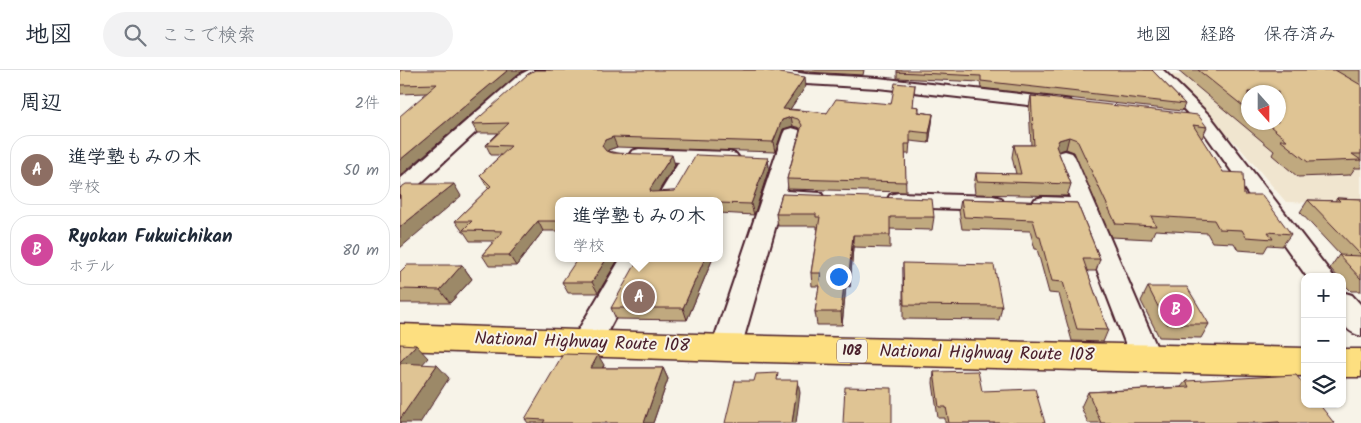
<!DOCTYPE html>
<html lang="ja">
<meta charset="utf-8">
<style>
body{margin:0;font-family:Kalam,"Klee One",sans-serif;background:#f2f2f3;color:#1f2937}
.controls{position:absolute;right:15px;bottom:15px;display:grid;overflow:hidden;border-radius:10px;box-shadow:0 1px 4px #0004}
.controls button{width:45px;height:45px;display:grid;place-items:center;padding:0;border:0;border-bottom:1px solid #e0e1e3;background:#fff;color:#1f2937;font:25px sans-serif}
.compass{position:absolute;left:841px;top:15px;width:45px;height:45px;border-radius:50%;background:#fff;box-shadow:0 1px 4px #0004;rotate:159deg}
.you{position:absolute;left:438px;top:206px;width:18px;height:18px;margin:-12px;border:4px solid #fff;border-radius:50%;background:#1a73e8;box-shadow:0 0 0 8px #1a73e833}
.badge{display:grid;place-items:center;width:32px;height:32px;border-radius:50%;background:#d1495b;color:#fff;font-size:16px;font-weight:700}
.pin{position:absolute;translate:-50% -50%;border:2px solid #fff;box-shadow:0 1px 5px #0006}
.popup{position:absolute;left:155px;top:127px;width:168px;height:65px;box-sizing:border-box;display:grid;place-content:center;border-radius:10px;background:#fff;filter:drop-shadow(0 1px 4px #0005);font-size:16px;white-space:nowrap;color:#747a83}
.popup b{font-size:19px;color:#1f2937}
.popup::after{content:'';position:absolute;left:50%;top:100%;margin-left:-10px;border:10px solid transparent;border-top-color:#fff}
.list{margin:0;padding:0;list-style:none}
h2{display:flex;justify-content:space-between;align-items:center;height:65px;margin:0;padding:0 20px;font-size:21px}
h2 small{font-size:16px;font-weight:400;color:#747a83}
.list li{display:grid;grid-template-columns:32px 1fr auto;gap:15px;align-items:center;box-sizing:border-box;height:70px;margin:0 10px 10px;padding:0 10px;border:1px solid #e0e1e3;border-radius:20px}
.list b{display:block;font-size:19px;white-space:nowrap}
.list p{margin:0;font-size:16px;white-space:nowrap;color:#747a83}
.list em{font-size:16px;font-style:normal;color:#747a83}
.icon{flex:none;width:28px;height:28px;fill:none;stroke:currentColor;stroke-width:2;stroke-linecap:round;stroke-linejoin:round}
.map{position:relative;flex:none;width:961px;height:353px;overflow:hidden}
header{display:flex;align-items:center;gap:30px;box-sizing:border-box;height:70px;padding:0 25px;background:#fff;border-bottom:1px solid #e0e1e3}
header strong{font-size:24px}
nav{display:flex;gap:28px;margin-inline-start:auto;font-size:18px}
.search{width:350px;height:45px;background:#f2f2f3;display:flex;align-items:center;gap:12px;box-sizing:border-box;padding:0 18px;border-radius:28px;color:#747a83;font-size:19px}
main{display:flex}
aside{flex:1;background:#fff}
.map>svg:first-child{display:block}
.built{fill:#f0e5cf;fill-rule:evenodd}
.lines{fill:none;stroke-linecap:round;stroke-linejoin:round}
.minor-casing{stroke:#4a1f2b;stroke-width:4}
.highway-casing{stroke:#4a1f2b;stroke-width:3}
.minor{fill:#f7f3e8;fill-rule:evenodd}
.highway{fill:#fddf80;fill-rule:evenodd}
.wall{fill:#c0a97f;stroke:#4a1f2b;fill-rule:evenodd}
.shaded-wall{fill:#9c8968;stroke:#4a1f2b}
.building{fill:#dfc494;stroke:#4a1f2b}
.labels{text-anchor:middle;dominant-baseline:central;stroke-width:4;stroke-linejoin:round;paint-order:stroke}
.shield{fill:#f7f3e8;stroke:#7e5f64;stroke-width:1}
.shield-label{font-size:14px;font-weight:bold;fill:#4a1f2b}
.near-street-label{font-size:18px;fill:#4a1f2b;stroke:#f7f3e8}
</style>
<header>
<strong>地図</strong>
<div class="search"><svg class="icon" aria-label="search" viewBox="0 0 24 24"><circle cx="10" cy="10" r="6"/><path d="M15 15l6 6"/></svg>ここで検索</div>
<nav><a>地図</a><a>経路</a><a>保存済み</a></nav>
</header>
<main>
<aside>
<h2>周辺<small>2件</small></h2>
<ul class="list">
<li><span class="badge" style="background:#8d6e63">A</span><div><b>進学塾もみの木</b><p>学校</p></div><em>50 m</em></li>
<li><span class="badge" style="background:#d1479c">B</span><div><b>Ryokan Fukuichikan</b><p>ホテル</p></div><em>80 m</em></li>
</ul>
</aside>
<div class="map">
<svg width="961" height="353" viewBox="0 0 961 353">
<rect width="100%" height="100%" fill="#f7f3e8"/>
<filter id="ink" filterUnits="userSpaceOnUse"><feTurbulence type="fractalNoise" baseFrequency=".02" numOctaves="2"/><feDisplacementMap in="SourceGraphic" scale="10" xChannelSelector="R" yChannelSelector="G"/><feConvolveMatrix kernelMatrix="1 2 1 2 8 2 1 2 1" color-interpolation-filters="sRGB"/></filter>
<g filter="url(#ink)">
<path class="built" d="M961 0V134L886 132 840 78 768 5H935ZM848 22H878V52H848Z"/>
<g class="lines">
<g class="minor-casing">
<g id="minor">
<path d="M129 0H149L146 3 131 11 8 125 0 127V109L119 5Z"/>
<path d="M345 0H381L406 4 478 8 664 29 670 30 673 34 670 38 664 39 478 18 406 14 353 5 348 3Z"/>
<path d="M746 0H763L810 46 934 207H907L798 54Z"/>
<path d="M392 58 399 60 401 64 386 121 421 123 424 128 421 133 413 135 382 134 341 278 337 287 326 290 315 287 311 278 383 64 385 60Z"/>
<path d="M239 79 329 82 336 84 339 88 336 92 329 94 299 93 277 131H255L279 92 232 89 229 85 232 81Z"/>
<path d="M665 81 672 83 675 87 761 287 756 296 745 300 734 296 675 142 635 139 632 134 635 129 643 127 670 128 655 87 658 83Z"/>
<path d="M498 123 593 126 601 128 604 133 601 138 593 140 498 137 490 135 487 130 490 125Z"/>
<path d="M221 188H247L196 283 185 286 174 283 170 274Z"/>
<path d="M942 222 952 225 961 235V266C937 259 942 243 942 222Z"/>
</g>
</g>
<g class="highway-casing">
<g id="highway">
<path d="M0 254 326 265 905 278V306L326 291 0 280Z"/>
<rect x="942" y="279" width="19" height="28"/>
</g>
</g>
<use href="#minor" class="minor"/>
<use href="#highway" class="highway"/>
</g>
<g class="wall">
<path d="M0 0 118 4 26 23 0 24Z"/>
<path d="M393 0H464L463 5 406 2Z"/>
<path d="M752 0 785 34 782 41 581 18 580 12 497 8V2Z"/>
<path d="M777 0H961V98H955L950 105 898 107 872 85 874 81ZM848 22 878 52H848Z"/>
<path d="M515 15 513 37H519V42L533 44 532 53 529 73 510 71 509 84H505L506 122 388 119 387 109 400 60V58L393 56 383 59 375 82 217 77 208 80V81L275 95 258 122 275 121 368 88 369 98 354 145 319 143V131H159V161H143L116 196H89L82 185 94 171H70L64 162H63L55 151 89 118 86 115 80 105 101 85H91L86 75 98 63H77L72 54 406 16 390 39 427 43 491 34Z"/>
<path d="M631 26 807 57 802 68H801L823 102 844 125 891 164 882 176 868 175 864 182 838 180 834 173 812 172 807 163 755 160 751 169 711 167 674 82 666 79 658 81 671 114 667 126 575 124 574 115 576 103 616 104 612 87 614 75H631L629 37Z"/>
<path d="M382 124 534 147 532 160 490 159V178L453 177 450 217 446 216 442 255H417L415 242 419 216H412L411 203 418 159H417V156H378L376 144Z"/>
<path d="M937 128 961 129V221H951L942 212V207H938L930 198 939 185H940L900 142 908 130 935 131Z"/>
<path d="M561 129 677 133 700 189 696 201H687L708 260 703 272 672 271 659 224 649 223 637 179H635L630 161 562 159 559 141Z"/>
<path d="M219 188 198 223H168L162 212Z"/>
<path d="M313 188 287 250 216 249 211 238Z"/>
<path d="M503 193 602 236 599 250 503 249Z"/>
<path d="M62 195 72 209 50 233H0V202Z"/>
<path d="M748 217 809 254 801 268 759 267 741 231Z"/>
<path d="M204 295 203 298H263L268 309 253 353H128L125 349Z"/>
<path d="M534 302 582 321 645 353H545V348H538L533 313Z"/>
<path d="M786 311 934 353H688L681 337 688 322 781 317Z"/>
</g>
<g class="shaded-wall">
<path d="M108 0H125L118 4 0 106V90Z"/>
<path d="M405 7 406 16 384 48 383 39Z"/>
<path d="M533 44 532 53 529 73V63Z"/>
<path d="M391 47 393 56 383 59 375 82 373 72 382 50Z"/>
<path d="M213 67 217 77 208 80 206 86 202 76 205 70Z"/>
<path d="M669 67 666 79 656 82V76L659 70Z"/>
<path d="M272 85 275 95 253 130 250 119Z"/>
<path d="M368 88 369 98 354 145 351 134Z"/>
<path d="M54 114 61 126 0 178V157Z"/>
<path d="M138 151 143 161 116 196 109 185Z"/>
<path d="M453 165V177L450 217 449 204Z"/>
<path d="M207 188H219L198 223 192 212Z"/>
<path d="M305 188H313L287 250 283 238Z"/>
<path d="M62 195 72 209 50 233 40 220Z"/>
<path d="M445 204 446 216 442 255 441 242Z"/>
<path d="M16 275 28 288 12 306 0 294V292Z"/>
<path d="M198 285 204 295 197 308 191 298Z"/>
<path d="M37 295 49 308 20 353H0V349Z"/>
<path d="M263 298 268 309 253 353H244Z"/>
<path d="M398 310 400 323 396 353H392Z"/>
</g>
<g class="building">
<path d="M0 0H108L0 90V46L37 14 0 15Z"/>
<path d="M135 0H363L405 7 383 39 427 43 436 29 491 34 495 13 515 15 512 36 519 37 517 42 533 44 529 63 510 61V74H505L506 112 387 109 402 55 398 49 391 47 382 50 373 72 213 67 205 70 202 76 206 81 213 83 272 85 250 119 251 122 275 121 296 85 368 88 351 134 319 133V131H159V151H138L109 185H82L103 161 63 160 72 151H55L91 116 80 105 111 76 86 75 109 53 72 54 128 4Z"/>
<path d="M497 0H752L785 34 581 11V6L497 2Z"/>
<path d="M798 0H935L961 15V84H952L961 90 908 92 880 70H887L865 52H878V22H848V40Z"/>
<path d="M631 26 798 45 807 57 793 55 823 102 843 103 844 125H862L891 164 868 162 873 169 846 167 842 160 819 159 814 150 751 146 756 156 716 154 677 70 669 67 659 70 656 76 671 114 577 111 576 103 621 104 614 75H634Z"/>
<path d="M6 114H54L0 157V118Z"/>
<path d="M382 124 532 129 534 147H490V165H453L449 204H445L441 242H415L421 203H411L420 147H416V144H376Z"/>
<path d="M937 128 961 129V185L908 130 940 131Z"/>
<path d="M561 129 677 133 700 189H683L708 260 677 259 663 212 652 211 640 167H638L633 150 564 147Z"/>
<path d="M939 185 961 186V209Z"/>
<path d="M178 188H207L192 212H162Z"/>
<path d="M239 188H305L283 238H211Z"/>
<path d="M503 193 594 195 602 236 504 235Z"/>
<path d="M7 195H62L40 220 0 219V202Z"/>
<path d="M748 217H787L809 254H767Z"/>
<path d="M0 274 16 275 0 292Z"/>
<path d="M163 284 198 285 191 298H263L244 353H143L145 350 125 349Z"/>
<path d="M0 293 37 295 0 349Z"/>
<path d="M578 301 582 321 635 319 645 353H549L546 337H539L534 302Z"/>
<path d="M378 303 377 310H398L392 353H325L335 311H354L356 304Z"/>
<path d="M896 305 905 316V334H919L934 353H880L879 352 862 353H701L688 322 789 317 786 311Z"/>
<path d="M445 317 492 318V353H443Z"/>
</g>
</g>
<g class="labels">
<rect class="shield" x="437" y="269.5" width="30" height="23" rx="4"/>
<g class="shield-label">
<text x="452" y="281">108</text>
</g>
<g class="near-street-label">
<text transform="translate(182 273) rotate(2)">National Highway Route 108</text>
<text transform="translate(587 284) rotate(1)">National Highway Route 108</text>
</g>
</g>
</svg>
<div class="controls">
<button>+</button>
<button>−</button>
<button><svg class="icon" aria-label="layers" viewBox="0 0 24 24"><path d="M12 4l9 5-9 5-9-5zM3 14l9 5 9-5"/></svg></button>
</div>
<svg class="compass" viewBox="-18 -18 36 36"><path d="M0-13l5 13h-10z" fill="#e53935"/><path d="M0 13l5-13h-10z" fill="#747a83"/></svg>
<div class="you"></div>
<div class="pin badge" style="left:239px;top:227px;background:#8d6e63">A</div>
<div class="popup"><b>進学塾もみの木</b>学校</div>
<div class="pin badge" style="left:776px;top:240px;background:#d1479c">B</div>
</div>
</main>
